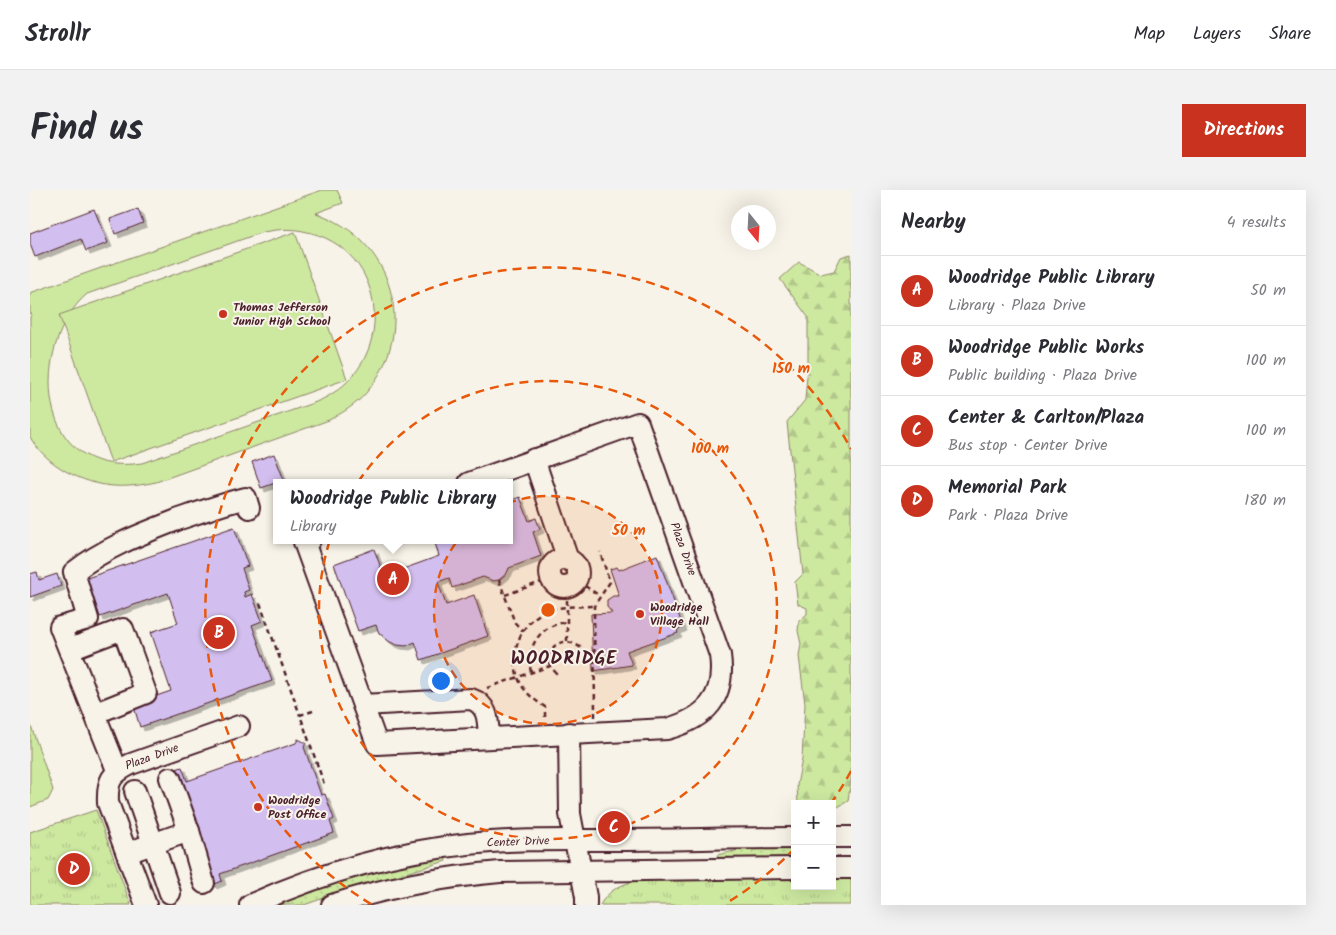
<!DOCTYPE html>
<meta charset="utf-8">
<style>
body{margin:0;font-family:Kalam,sans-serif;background:#f2f2f3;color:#2b2b33}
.controls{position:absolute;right:15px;bottom:15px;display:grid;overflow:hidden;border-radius:0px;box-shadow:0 5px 20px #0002}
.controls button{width:45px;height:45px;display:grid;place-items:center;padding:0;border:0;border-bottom:1px solid #e1e1e2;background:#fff;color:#2b2b33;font:25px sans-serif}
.compass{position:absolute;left:701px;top:15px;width:45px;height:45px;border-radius:50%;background:#fff;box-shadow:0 5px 20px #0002;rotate:162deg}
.you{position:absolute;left:410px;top:490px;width:18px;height:18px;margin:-12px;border:4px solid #fff;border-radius:50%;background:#1a73e8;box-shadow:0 0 0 8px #1a73e833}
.badge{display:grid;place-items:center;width:32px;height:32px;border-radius:50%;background:#c8321e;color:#fff;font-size:16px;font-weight:700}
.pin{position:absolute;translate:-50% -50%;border:2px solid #fff;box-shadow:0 1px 5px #0006}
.popup{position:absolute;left:243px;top:289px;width:240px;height:65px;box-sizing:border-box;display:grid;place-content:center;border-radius:0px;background:#fff;filter:drop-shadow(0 1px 4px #0005);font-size:16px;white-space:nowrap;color:#7c7c81}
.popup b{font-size:19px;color:#2b2b33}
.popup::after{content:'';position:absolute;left:50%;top:100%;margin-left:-10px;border:10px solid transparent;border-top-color:#fff}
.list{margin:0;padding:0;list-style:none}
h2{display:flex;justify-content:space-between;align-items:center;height:65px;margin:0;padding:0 20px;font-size:21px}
h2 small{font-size:16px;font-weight:400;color:#7c7c81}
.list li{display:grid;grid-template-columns:32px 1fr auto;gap:15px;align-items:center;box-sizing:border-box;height:70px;padding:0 20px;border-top:1px solid #e1e1e2}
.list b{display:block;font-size:19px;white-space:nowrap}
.list p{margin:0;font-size:16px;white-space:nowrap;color:#7c7c81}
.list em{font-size:16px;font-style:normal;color:#7c7c81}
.map{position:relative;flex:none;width:821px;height:715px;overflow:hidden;border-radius:0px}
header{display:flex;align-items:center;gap:30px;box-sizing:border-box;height:70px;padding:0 25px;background:#fff;border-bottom:1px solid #e1e1e2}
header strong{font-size:24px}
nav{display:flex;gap:28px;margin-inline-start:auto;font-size:18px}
.intro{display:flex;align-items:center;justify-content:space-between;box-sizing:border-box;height:120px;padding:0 30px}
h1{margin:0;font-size:35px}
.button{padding:12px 22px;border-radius:0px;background:#c8321e;color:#fff;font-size:18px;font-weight:700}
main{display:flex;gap:30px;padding:0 30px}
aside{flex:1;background:#fff;border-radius:0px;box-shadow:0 5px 20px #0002}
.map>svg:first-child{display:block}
.grass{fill:url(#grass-dots);stroke:#8c8466}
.forest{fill:url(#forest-firs);stroke:#8c8466}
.park{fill:url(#park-tufts);stroke:#8c8466}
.pitch{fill:#cde9a0;stroke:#8c8466;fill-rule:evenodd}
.building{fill:#d3bfef;stroke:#4a1f2b;filter:url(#shadow)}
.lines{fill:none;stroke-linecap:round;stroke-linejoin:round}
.minor-casing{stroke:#4a1f2b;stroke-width:24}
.path{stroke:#4a1f2b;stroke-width:2.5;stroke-dasharray:5 4;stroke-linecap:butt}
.minor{stroke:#f7f3e8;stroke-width:20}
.ring{fill:none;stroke:#e8590c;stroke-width:2.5;stroke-dasharray:9 6}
.poi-dot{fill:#c8321e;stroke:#f7f3e8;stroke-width:2}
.labels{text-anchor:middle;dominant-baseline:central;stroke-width:4;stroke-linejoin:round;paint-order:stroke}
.poi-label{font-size:12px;font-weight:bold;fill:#4a1f2b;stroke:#f7f3e8;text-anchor:start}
.street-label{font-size:12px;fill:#4a1f2b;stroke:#f7f3e8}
.district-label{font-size:18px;font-weight:bold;letter-spacing:1px;fill:#4a1f2b;stroke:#f7f3e8}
.centre{fill:#e8590c;stroke:#f7f3e8;stroke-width:2.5}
.ring-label{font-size:15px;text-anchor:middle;font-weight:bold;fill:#e8590c;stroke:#f7f3e8;stroke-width:4;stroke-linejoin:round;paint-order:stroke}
</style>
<header>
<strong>Strollr</strong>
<nav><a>Map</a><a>Layers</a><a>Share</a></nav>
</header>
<div class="intro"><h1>Find us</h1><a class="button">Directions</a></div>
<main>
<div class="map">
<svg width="821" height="715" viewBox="0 0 821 715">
<defs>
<pattern id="grass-dots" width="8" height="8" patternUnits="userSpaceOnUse" patternTransform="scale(1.25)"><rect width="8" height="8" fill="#cde9a0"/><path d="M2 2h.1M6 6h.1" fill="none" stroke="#b2c78a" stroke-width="1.8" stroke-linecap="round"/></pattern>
<pattern id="forest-firs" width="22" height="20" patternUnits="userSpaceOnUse" patternTransform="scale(1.25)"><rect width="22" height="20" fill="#cde9a0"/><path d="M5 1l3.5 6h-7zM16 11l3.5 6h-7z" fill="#b2c78a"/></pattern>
<pattern id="park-tufts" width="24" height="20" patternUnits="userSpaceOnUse" patternTransform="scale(1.25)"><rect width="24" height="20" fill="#cde9a0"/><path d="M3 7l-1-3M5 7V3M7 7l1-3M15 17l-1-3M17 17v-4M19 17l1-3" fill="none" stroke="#b2c78a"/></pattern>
<filter id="shadow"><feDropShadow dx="4" dy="4" stdDeviation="0" flood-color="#0004"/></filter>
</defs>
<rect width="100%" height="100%" fill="#f7f3e8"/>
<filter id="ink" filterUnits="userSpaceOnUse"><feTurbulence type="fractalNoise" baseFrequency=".02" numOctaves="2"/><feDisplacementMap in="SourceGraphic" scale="10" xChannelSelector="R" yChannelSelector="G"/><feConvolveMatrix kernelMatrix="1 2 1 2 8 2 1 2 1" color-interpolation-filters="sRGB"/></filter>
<g filter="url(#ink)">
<g class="grass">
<path d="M718 658H765V668L688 669 687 665Z"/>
<path d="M415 667 416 671 308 703 274 715H245C300 693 356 678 415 667Z"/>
</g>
<path class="forest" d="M821 64V589L818 611 806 618H802V614L768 613 767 595 772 569 775 514 769 466 771 454 768 441 769 431 777 424V418L768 414 765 392 773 384 757 232 775 210 778 174V127L750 89 769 72 791 84 804 81 811 67Z"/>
<g class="park">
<path d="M66 620 101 715H0V642Z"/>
<path d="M765 689V696H802V689H821V715H570C579 699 592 694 610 690Z"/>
</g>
<g class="pitch">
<path d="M292 0H307L313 13 286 23C364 49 389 141 336 203 326 215 312 223 299 230L126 292C112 295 98 297 84 296 52 294 16 275 0 247V127L2 124H0V103ZM246 40C255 39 264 39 273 41 361 57 370 178 286 212L112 273C2 290 0 153 57 104L233 42Z"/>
<path d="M265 42 317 189 81 272 29 125Z"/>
<path d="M0 533 23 600 18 610 0 617Z"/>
</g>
<g class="building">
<path d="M64 19 78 53 56 61 51 49 5 67 0 54V43Z"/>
<path d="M108 19 113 33 85 44 80 29Z"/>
<path d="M244 264 254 290 231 298 222 272Z"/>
<path d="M490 307 499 331 506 328 510 339 503 342 511 366 479 378 477 383 469 390 463 391 453 387 422 398 419 388 408 392 416 415 444 405 458 446 391 470 385 452 376 456 367 455 360 452 349 443 346 435 328 441 304 374 344 359 354 386 409 366 404 350H479V311Z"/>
<path d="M204 337 218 376 212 378 219 400 214 402 215 407 222 404 232 431 222 435 242 491 110 537 103 514 141 501 121 442 148 433 138 403 70 427 57 388Z"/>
<path d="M627 365 653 437 647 440 648 443 597 461 602 475 563 481 561 424 582 423 577 417V410L583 406H589L580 379 587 377 589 380Z"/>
<path d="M7 382 9 390 27 384 31 396 0 407V384Z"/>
<path d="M268 549 276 553 274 557 291 605 295 604 304 629 300 631 304 643 190 684 192 691 183 695 143 580 152 577 157 591 266 553Z"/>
</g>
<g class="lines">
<g class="minor-casing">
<g id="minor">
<path d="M504 269 538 370"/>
<path d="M280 350 274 352 347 554 637 539C676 528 696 508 690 465L608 233 439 293"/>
<circle cx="534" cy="383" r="14"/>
<path d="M40 459 93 439 116 503 66 523"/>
<path d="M333 515 441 509C459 515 458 532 459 548"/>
<path d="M539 543 540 624 556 707V715"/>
<path d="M87 580 30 437 58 429 44 382C74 358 111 344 147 330 170 322 192 314 216 308L219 318"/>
<path d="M140 588 159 641"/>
<path d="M105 601 140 703"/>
<path d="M802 647H821"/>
<path d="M97 663 159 641 174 693"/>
<path d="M802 678H821"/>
<path d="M116 715 78 613C77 590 81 584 101 574L209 536"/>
<path d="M220 715C289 684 363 662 438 654 485 649 532 650 579 650 641 650 703 648 765 648"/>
<path d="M302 715C357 697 412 687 470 682L765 678"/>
</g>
</g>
<g class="path">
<path d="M469 390 485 433 493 441"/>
<path d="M555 396 570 406"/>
<path d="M475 405 514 391"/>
<path d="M230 413 270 525"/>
<path d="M537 451V406"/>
<path d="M520 476C515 454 535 445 551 458"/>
<path d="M501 482C495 457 511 434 537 432"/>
<path d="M457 498 520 476 527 484"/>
<path d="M283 521 270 525 294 594"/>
<path d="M515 527V517C506 511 498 505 492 496 478 472 486 438 510 424 526 415 546 417 564 416"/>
<path d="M565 527 564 416 580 392 570 362"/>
</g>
<use href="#minor" class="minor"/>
</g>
</g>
<circle cx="518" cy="420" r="114" fill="#e8590c" fill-opacity=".12"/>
<g class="ring">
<circle cx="518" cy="420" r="114"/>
<circle cx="518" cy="420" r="229"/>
<path d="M821 581A343 343 0 0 1 802 612M765 658A343 343 0 0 1 695 714M341 714A343 343 0 1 1 821 259"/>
</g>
<g class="poi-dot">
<circle cx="193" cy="124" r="5"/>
<circle cx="610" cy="424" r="5"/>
<circle cx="228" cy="617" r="5"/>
</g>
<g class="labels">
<g class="poi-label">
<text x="203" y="117">Thomas Jefferson<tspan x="203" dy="14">Junior High School</tspan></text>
<text x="620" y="417">Woodridge<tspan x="620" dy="14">Village Hall</tspan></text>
<text x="238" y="610">Woodridge<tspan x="238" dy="14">Post Office</tspan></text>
</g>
<g class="street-label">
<text transform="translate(653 359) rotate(70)">Plaza Drive</text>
<text transform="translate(122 567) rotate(-20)">Plaza Drive</text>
<text transform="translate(488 652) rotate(-2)">Center Drive</text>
</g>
<g class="district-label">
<text x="534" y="469">WOODRIDGE</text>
</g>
</g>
<circle cx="518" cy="420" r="8" class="centre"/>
<g class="ring-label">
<text x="761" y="183">150 m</text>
<text x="680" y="263">100 m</text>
<text x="599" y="345">50 m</text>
</g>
</svg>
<div class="controls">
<button>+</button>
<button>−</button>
</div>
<svg class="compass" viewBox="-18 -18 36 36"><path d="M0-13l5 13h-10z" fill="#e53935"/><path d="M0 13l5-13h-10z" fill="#7c7c81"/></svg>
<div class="you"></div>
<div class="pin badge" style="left:363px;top:389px">A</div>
<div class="popup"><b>Woodridge Public Library</b>Library</div>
<div class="pin badge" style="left:189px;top:443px">B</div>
<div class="pin badge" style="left:584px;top:637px">C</div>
<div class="pin badge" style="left:44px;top:679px">D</div>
</div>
<aside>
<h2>Nearby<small>4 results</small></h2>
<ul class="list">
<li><span class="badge">A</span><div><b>Woodridge Public Library</b><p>Library · Plaza Drive</p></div><em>50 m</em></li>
<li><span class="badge">B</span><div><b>Woodridge Public Works</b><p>Public building · Plaza Drive</p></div><em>100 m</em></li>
<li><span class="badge">C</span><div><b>Center &amp; Carlton/Plaza</b><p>Bus stop · Center Drive</p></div><em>100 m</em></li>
<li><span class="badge">D</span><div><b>Memorial Park</b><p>Park · Plaza Drive</p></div><em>180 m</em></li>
</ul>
</aside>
</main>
